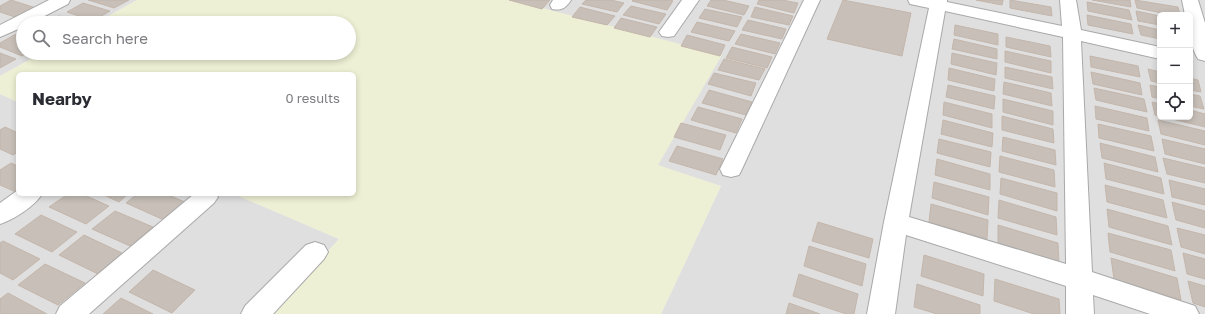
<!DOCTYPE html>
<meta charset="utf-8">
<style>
body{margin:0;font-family:"Golos Text",sans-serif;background:#f7f7f7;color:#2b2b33}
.controls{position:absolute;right:12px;top:12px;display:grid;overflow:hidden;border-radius:6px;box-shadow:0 2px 6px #0003}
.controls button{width:36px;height:36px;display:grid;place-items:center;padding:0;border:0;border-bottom:1px solid #e1e1e2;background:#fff;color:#2b2b33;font:20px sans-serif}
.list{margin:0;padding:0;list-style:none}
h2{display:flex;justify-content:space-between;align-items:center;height:52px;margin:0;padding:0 16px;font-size:17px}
h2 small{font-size:13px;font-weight:400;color:#7c7c81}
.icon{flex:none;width:22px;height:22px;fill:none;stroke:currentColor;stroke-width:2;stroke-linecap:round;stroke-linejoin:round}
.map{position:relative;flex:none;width:1205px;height:314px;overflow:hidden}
.search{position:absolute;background:#fff;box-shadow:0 2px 6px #0003;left:16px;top:16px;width:340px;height:44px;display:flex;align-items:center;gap:10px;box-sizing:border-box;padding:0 14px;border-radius:22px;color:#7c7c81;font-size:15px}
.panel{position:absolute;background:#fff;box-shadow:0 2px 6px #0003;left:16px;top:72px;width:340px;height:124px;border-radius:6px}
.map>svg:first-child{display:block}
.residential{fill:#e0dfdf;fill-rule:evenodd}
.farmland{fill:#eef0d5}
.building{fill:#c7bfb8;stroke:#c4b6ab}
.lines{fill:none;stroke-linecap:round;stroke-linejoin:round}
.minor-casing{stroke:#a9a9a9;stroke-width:2}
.minor{fill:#fff;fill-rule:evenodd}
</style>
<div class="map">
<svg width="1205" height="314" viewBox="0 0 1205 314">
<rect width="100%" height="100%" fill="#f2efe9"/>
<g class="residential">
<path d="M0 0H137L96 23H23V53H42L0 76Z"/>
<path d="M512 0H1205V314H661L721 186 658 166ZM1160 15H1190V117H1160Z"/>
<path d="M0 94 18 102V194H234L339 239 271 314H0Z"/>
</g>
<path class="farmland" d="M137 0H512L722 55 658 165 721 186 661 314H271L339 239 234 194H354V74H18V102L0 94V76L42 53H349V23H96Z"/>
<g class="building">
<path d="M11 0 36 8 18 18 0 12V6Z"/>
<path d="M88 0H129L114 8Z"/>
<path d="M509 0H550L542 9Z"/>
<path d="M586 0H611L624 3 617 12 582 4Z"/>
<path d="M633 0H671L673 1 667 10 632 1Z"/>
<path d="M711 0H723L749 6 744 15 707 6Z"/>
<path d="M759 0H782L798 3 794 13 757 4Z"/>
<path d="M843 0 911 13 902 56 827 39Z"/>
<path d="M976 0H1003L1002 5Z"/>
<path d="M1010 0 1051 7 1052 16 1010 8Z"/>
<path d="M1092 0H1130L1131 7Z"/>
<path d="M1135 0 1178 7 1180 15H1172L1137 8Z"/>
<path d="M1087 2 1129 10 1132 20 1088 11Z"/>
<path d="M83 3 110 11 93 21 67 12Z"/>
<path d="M631 6 666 14 659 24 623 15Z"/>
<path d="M580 7 615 16 607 25 572 17Z"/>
<path d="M755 7 793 16 789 25 751 17Z"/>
<path d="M705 9 742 17 737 27 699 18Z"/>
<path d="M1136 11 1160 16V25L1138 21Z"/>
<path d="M1087 15 1131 24 1133 34 1088 25Z"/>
<path d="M59 16 81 23H46Z"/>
<path d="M621 18 657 27 650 37 614 28Z"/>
<path d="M748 20 786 29 782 39 742 30Z"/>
<path d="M697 22 735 31 729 41 691 32Z"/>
<path d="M955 25 998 34V45L954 35Z"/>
<path d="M1138 25 1160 30V39L1141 35Z"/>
<path d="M16 34 23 37V53H27L22 56 0 47V43Z"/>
<path d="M741 34 780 43 775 54 735 44Z"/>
<path d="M687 35 725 45 720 56 681 46Z"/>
<path d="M1006 37 1050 46 1051 57 1006 47Z"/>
<path d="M954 39 997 49V59L952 49Z"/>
<path d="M732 47 772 57 767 68 726 58Z"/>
<path d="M1005 51 1051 61V73L1005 62Z"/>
<path d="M0 53 16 59 0 68Z"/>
<path d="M952 53 997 63 996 75 951 64Z"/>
<path d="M1090 56 1138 66 1140 77 1091 67Z"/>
<path d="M724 59 765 69 759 80 718 70Z"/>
<path d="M1005 67 1052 77 1053 89 1005 78Z"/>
<path d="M949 68 995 79 994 91 948 80Z"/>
<path d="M1148 69 1160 72V83L1151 81Z"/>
<path d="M1091 72 1140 83 1142 95 1093 84Z"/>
<path d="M714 73 756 83 751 96 708 84Z"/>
<path d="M1190 78 1198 80 1201 92 1190 90Z"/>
<path d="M1004 82 1051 93 1052 106 1003 94Z"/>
<path d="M948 85 995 96 994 109 946 97Z"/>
<path d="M1150 85 1160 87V99L1152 97Z"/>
<path d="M1094 88 1144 99 1147 112 1096 100Z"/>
<path d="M709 90 752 102 746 115 702 103Z"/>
<path d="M1190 94 1200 96 1204 109 1190 106Z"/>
<path d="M1003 99 1053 111V125L1003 112Z"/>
<path d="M944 102 992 114V128L943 115Z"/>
<path d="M1152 102 1160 104V116L1155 115Z"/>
<path d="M1095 106 1147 118 1149 131 1096 119Z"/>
<path d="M698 107 742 119 736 133 691 120Z"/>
<path d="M1190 110 1205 114V127L1164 117H1190Z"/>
<path d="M1002 116 1053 129 1054 143 1002 130Z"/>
<path d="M943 120 993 133 992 147 941 134Z"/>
<path d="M1158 120 1205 131V145L1161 134Z"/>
<path d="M681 123 726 135 720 150 674 137Z"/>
<path d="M1098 124 1151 136 1154 151 1099 138Z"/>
<path d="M5 127 18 133V152L13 155 0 149V130Z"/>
<path d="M1003 137 1055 150 1056 165 1002 151Z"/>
<path d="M939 139 991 152 990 167 937 153Z"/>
<path d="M1162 139 1205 149V164L1165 154Z"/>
<path d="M1100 143 1155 157 1158 172 1102 158Z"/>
<path d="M677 146 723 159 716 175 669 161Z"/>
<path d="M1000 156 1054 170 1055 187 999 172Z"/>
<path d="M1163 158 1205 168V183L1167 174Z"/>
<path d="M937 159 990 174V190L935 175Z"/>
<path d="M11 163 18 166V193L0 185V170Z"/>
<path d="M1104 163 1161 178 1164 194 1106 179Z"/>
<path d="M1001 178 1057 193V211L1000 194Z"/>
<path d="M1169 180 1205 189V205L1172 197Z"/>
<path d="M934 182 989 197 988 215 932 198Z"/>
<path d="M1105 185 1163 200 1167 218 1107 202Z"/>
<path d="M68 194H82L109 206 86 224 49 207Z"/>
<path d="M102 194H128L119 202Z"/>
<path d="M137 194H166L185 202 164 220 126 203Z"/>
<path d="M999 200 1056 217 1057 235 998 218Z"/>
<path d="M1172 202 1205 211V228L1176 220Z"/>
<path d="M931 204 988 220 987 239 929 222Z"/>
<path d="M1107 209 1168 226 1172 245 1109 227Z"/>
<path d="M115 211 153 227 130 246 92 229Z"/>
<path d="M41 215 77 232 52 252 15 234Z"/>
<path d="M818 222 873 239 869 258 812 241Z"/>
<path d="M998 225 1058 243 1059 263 998 244Z"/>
<path d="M1177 228 1205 235V254L1181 247Z"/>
<path d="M1108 233 1171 250 1175 271 1110 252Z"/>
<path d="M84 235 122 253 98 274 59 255Z"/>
<path d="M3 241 40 259 13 280 0 273V243Z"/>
<path d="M809 246 866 264 862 286 804 266Z"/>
<path d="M1183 253 1205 259V279L1187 274Z"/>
<path d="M924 255 984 274 983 296 921 276Z"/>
<path d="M1111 258 1177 278 1181 300 1114 279Z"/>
<path d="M45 264 85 283 58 305 18 285Z"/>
<path d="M153 270 195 290 172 313 129 292Z"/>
<path d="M799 274 858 294 854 314H846L793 296Z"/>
<path d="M995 279 1059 299 1060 314H1034L994 301Z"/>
<path d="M1188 281 1205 286V307L1193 303Z"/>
<path d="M917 284 980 305V314H937L914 307Z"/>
<path d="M8 293 47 314H0V299Z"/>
<path d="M121 298 153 314H103Z"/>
<path d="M789 303 820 314H786Z"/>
</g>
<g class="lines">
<g class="minor-casing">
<g id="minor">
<path d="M49 0H70L68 4 31 23H23V27L0 37V25Z"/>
<path d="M553 0H571C566 8 561 11 552 9L550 5Z"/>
<path d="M682 0H699L674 36 668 37 662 36 659 32Z"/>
<path d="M804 0H820L742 169 739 175 731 177 723 175 720 169Z"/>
<path d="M908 0H947V2L1062 26 1060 0H1076L1081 30 1160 47V59L1081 41 1092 272 1195 306 1199 314H1150L1093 295 1094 314H1066V286L906 235 895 314H867L884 222 929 8 910 4ZM945 11 1063 37 1066 264 909 217Z"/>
<path d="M1182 0H1198L1205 23V61L1198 59C1190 47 1190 29 1190 15H1185Z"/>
<path d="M18 190V194H42C35 206 13 220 0 224V203Z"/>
<path d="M194 194H216L218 197 214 203 89 314H56L60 306Z"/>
<path d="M315 242 324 245 328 252 324 259 273 314H241L245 306 306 245Z"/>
</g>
</g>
<use href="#minor" class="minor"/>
</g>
</svg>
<div class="controls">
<button>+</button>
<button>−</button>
<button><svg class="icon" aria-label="locate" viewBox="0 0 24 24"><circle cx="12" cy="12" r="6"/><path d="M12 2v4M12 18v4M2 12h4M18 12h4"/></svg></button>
</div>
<div class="search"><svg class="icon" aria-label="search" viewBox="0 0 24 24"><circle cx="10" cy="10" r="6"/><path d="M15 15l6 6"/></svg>Search here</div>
<section class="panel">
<h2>Nearby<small>0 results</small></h2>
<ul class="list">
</ul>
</section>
</div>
